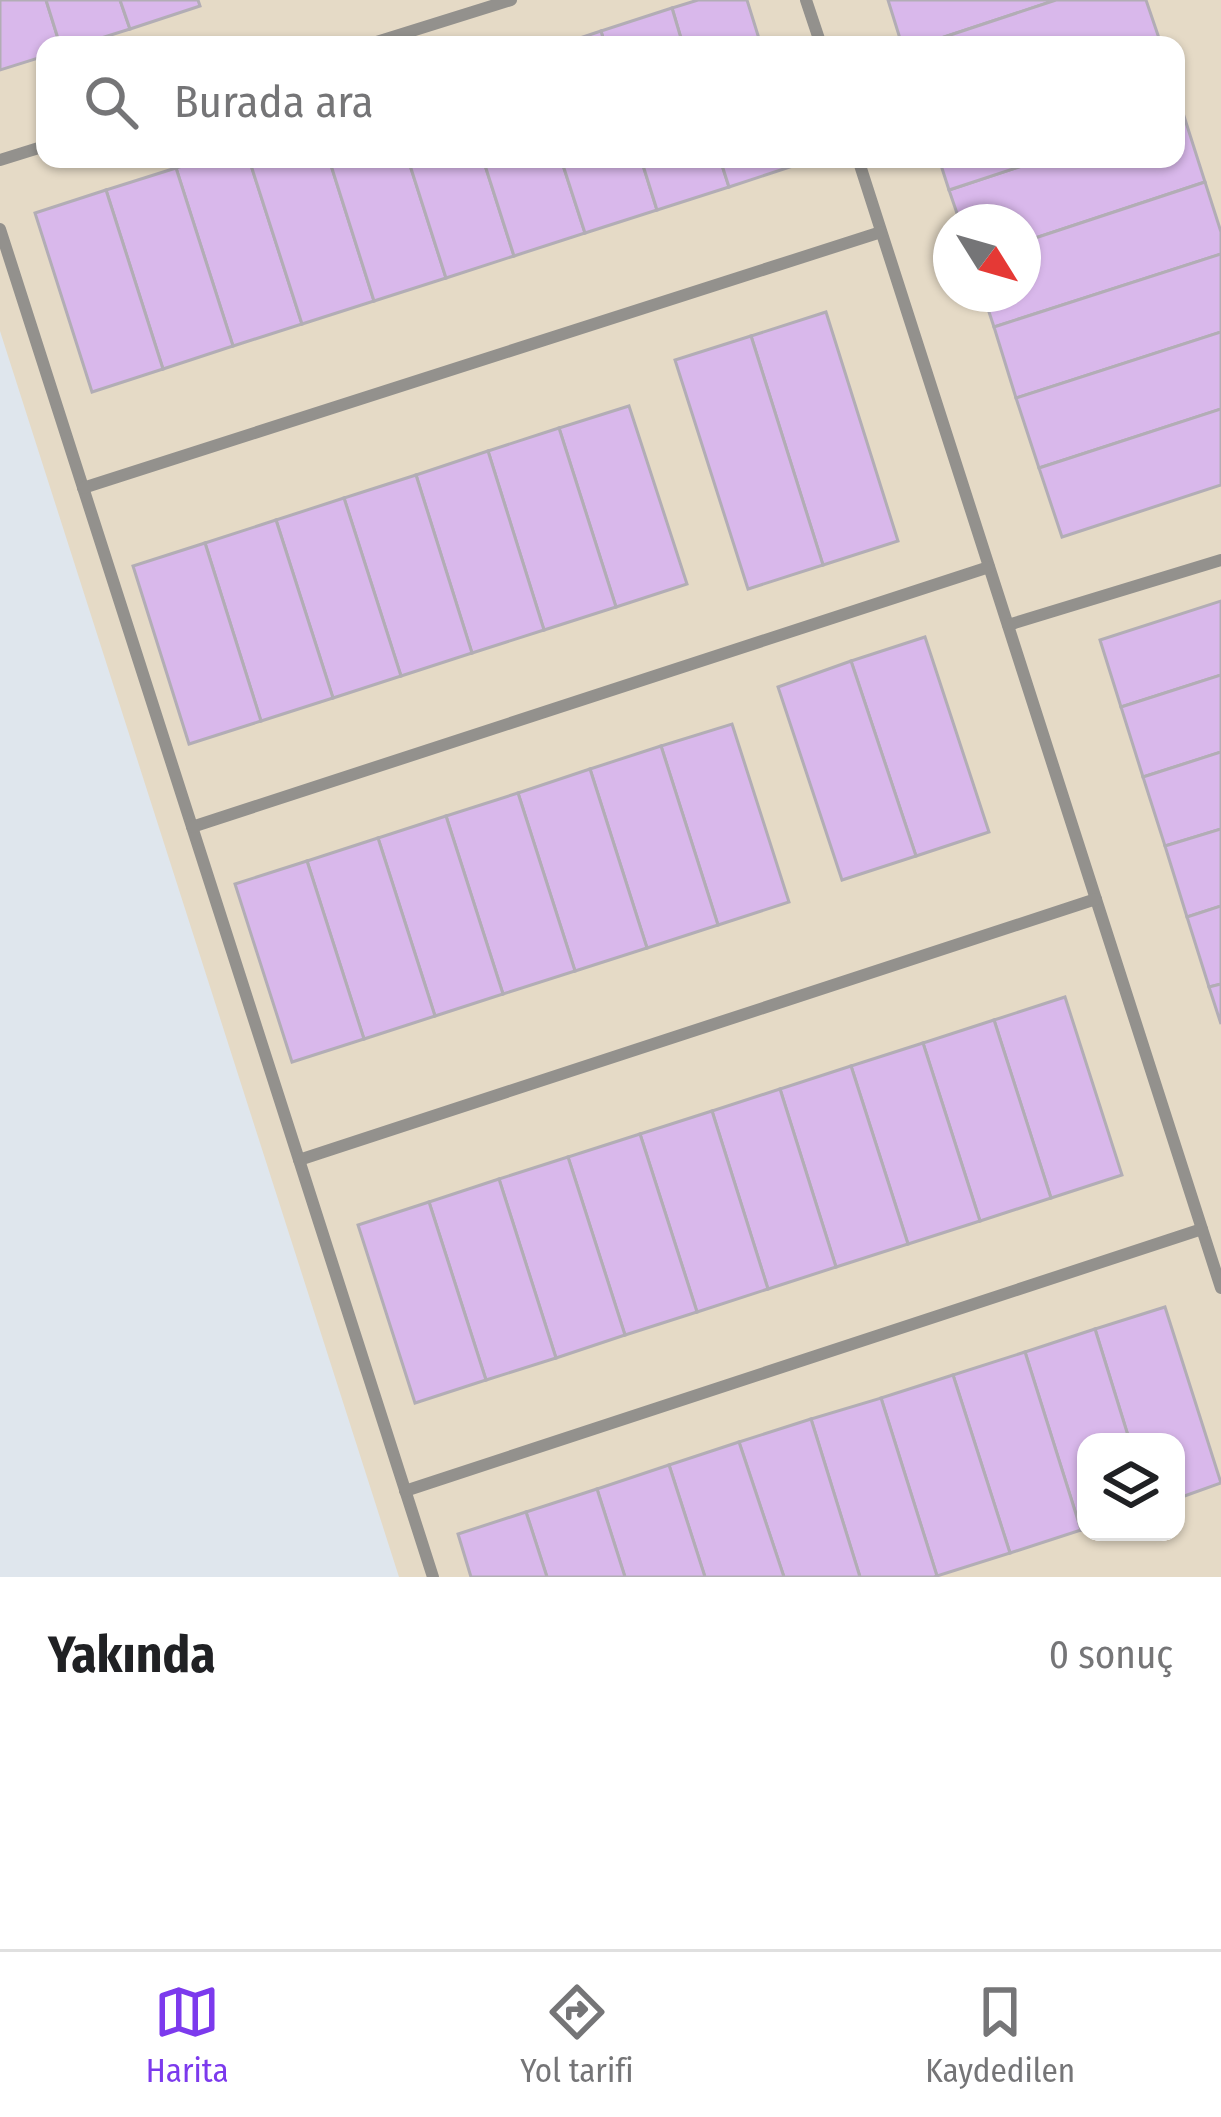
<!DOCTYPE html>
<html lang="tr">
<meta charset="utf-8">
<style>
body{margin:0;font-family:"Fira Sans Condensed",sans-serif;background:#f2f2f2;color:#202124}
.controls{position:absolute;right:36px;bottom:36px;display:grid;overflow:hidden;border-radius:24px;box-shadow:0 3px 9px #0004}
.controls button{width:108px;height:108px;display:grid;place-items:center;padding:0;border:0;border-bottom:3px solid #e0e0e0;background:#fff;color:#202124;font:60px sans-serif}
.compass{position:absolute;left:933px;top:204px;width:108px;height:108px;border-radius:50%;background:#fff;box-shadow:0 3px 9px #0004;rotate:127deg}
.list{margin:0;padding:0;list-style:none}
h2{display:flex;justify-content:space-between;align-items:center;height:156px;margin:0;padding:0 48px;font-size:51px}
h2 small{font-size:39px;font-weight:400;color:#757577}
.icon{flex:none;width:66px;height:66px;fill:none;stroke:currentColor;stroke-width:2;stroke-linecap:round;stroke-linejoin:round}
.map{position:relative;flex:none;width:1221px;height:1577px;overflow:hidden}
.search{position:absolute;background:#fff;box-shadow:0 3px 9px #0004;left:36px;right:36px;top:36px;height:132px;display:flex;align-items:center;gap:30px;box-sizing:border-box;padding:0 42px;border-radius:24px;color:#757577;font-size:45px}
.sheet{height:372px;background:#fff}
nav{display:flex;justify-content:space-around;align-items:center;box-sizing:border-box;height:168px;border-top:3px solid #e0e0e0;background:#fff;font-size:33px;color:#757577}
nav a{display:grid;justify-items:center;gap:6px}
nav .on{color:#7c3aed}
.map>svg:first-child{display:block}
.industrial{fill:#e5dac6;fill-rule:evenodd}
.building{fill:#d9b8eb;stroke:#b2adb5;stroke-width:3}
.lines{fill:none;stroke-linecap:round;stroke-linejoin:round}
.lane{stroke:#93918d;stroke-width:12}
</style>
<div class="map">
<svg width="1221" height="1577" viewBox="0 0 1221 1577">
<rect width="100%" height="100%" fill="#dfe6ed"/>
<path class="industrial" d="M0 0H1221V1577H399L0 331ZM45 45H1176V159H45ZM951 222H1023V294H951ZM1086 1442H1176V1532H1086Z"/>
<g class="building">
<path d="M0 0H46L60 45H45V56L0 70Z"/>
<path d="M46 0H120L130 29 79 45H60Z"/>
<path d="M120 0H198L200 6 130 29Z"/>
<path d="M698 0H747L761 45H683L672 8Z"/>
<path d="M888 0H1056L920 45H902Z"/>
<path d="M1056 0H1146L1161 44 920 45Z"/>
<path d="M672 8 683 45H605L601 31Z"/>
<path d="M601 31 605 45H559Z"/>
<path d="M1183 113 1205 182 1023 242V222H960L949 190 1043 159H1176V116Z"/>
<path d="M204 159H249L302 324 233 346 176 168Z"/>
<path d="M249 159H329L374 301 302 324Z"/>
<path d="M329 159H408L446 278 374 301Z"/>
<path d="M408 159H483L514 256 446 278Z"/>
<path d="M483 159H561L585 233 514 256Z"/>
<path d="M561 159H641L657 210 585 233Z"/>
<path d="M641 159H720L729 187 657 210Z"/>
<path d="M720 159H798L799 164 729 187Z"/>
<path d="M939 159H1043L949 190Z"/>
<path d="M176 168 233 346 163 369 106 190Z"/>
<path d="M1205 182 1221 232V254L994 327 983 294H1023V242Z"/>
<path d="M106 190 163 369 92 392 35 213Z"/>
<path d="M1221 254V332L1016 398 994 327Z"/>
<path d="M826 312 898 541 823 565 751 336Z"/>
<path d="M1221 332V409L1039 468 1016 398Z"/>
<path d="M751 336 823 565 748 589 675 360Z"/>
<path d="M629 406 687 584 616 607 559 428Z"/>
<path d="M1221 409V485L1062 537 1039 468Z"/>
<path d="M559 428 616 607 544 630 488 451Z"/>
<path d="M488 451 544 630 472 653 416 475Z"/>
<path d="M416 475 472 653 401 676 344 498Z"/>
<path d="M344 498 401 676 333 698 276 520Z"/>
<path d="M276 520 333 698 261 721 205 543Z"/>
<path d="M205 543 261 721 189 744 133 566Z"/>
<path d="M1221 601V675L1121 707 1100 640Z"/>
<path d="M925 637 989 832 916 856 851 661Z"/>
<path d="M851 661 916 856 842 880 778 687Z"/>
<path d="M1221 675V752L1143 777 1121 707Z"/>
<path d="M732 724 789 902 718 925 661 746Z"/>
<path d="M661 746 718 925 647 948 590 769Z"/>
<path d="M1221 752V829L1165 846 1143 777Z"/>
<path d="M590 769 647 948 575 971 518 793Z"/>
<path d="M518 793 575 971 503 994 446 816Z"/>
<path d="M446 816 503 994 435 1016 378 838Z"/>
<path d="M1221 829V906L1187 917 1165 846Z"/>
<path d="M378 838 435 1016 364 1039 307 861Z"/>
<path d="M307 861 364 1039 292 1062 235 884Z"/>
<path d="M1221 906V984L1209 987 1187 917Z"/>
<path d="M1221 984V1024L1209 987Z"/>
<path d="M1065 997 1122 1175 1051 1198 994 1020Z"/>
<path d="M994 1020 1051 1198 980 1221 923 1043Z"/>
<path d="M923 1043 980 1221 908 1244 851 1066Z"/>
<path d="M851 1066 908 1244 836 1267 780 1089Z"/>
<path d="M780 1089 836 1267 768 1289 712 1111Z"/>
<path d="M712 1111 768 1289 697 1312 640 1134Z"/>
<path d="M640 1134 697 1312 625 1335 568 1157Z"/>
<path d="M568 1157 625 1335 556 1358 499 1179Z"/>
<path d="M499 1179 556 1358 486 1380 429 1202Z"/>
<path d="M429 1202 486 1380 415 1403 358 1225Z"/>
<path d="M1165 1307 1221 1483 1176 1499V1442H1130L1095 1329Z"/>
<path d="M1095 1329 1130 1442H1086V1528L1081 1530 1025 1352Z"/>
<path d="M1025 1352 1081 1530 1010 1553 953 1375Z"/>
<path d="M953 1375 1010 1553 937 1576 881 1398Z"/>
<path d="M881 1398 937 1576 934 1577H860L811 1419Z"/>
<path d="M811 1419 860 1577H784L739 1442Z"/>
<path d="M739 1442 784 1577H705L669 1465Z"/>
<path d="M669 1465 705 1577H625L597 1489Z"/>
<path d="M597 1489 625 1577H547L526 1512Z"/>
<path d="M526 1512 547 1577H471L458 1534Z"/>
</g>
<g class="lines">
<g class="lane">
<path d="M806 0 821 45"/>
<path d="M367 45 511 0"/>
<path d="M858 159 1221 1288"/>
<path d="M0 160 45 146"/>
<path d="M0 229 433 1577"/>
<path d="M83 488 881 232"/>
<path d="M1008 625 1221 560"/>
<path d="M192 827 989 567"/>
<path d="M299 1160 1096 899"/>
<path d="M405 1491 1202 1229"/>
</g>
</g>
</svg>
<div class="controls">
<button><svg class="icon" aria-label="layers" viewBox="0 0 24 24"><path d="M12 4l9 5-9 5-9-5zM3 14l9 5 9-5"/></svg></button>
</div>
<svg class="compass" viewBox="-18 -18 36 36"><path d="M0-13l5 13h-10z" fill="#e53935"/><path d="M0 13l5-13h-10z" fill="#757577"/></svg>
<div class="search"><svg class="icon" aria-label="search" viewBox="0 0 24 24"><circle cx="10" cy="10" r="6"/><path d="M15 15l6 6"/></svg>Burada ara</div>
</div>
<section class="sheet">
<h2>Yakında<small>0 sonuç</small></h2>
<ul class="list">
</ul>
</section>
<nav>
<a class="on"><svg class="icon" aria-label="map" viewBox="0 0 24 24"><path d="M3 6l6-2 6 2 6-2v14l-6 2-6-2-6 2zM9 4v14M15 6v14"/></svg>Harita</a>
<a><svg class="icon" aria-label="directions" viewBox="0 0 24 24"><path d="M12 3l9 9-9 9-9-9zM9 14v-3h6M13 9l2 2-2 2"/></svg>Yol tarifi</a>
<a><svg class="icon" aria-label="saved" viewBox="0 0 24 24"><path d="M7 4h10v16l-5-4-5 4z"/></svg>Kaydedilen</a>
</nav>
